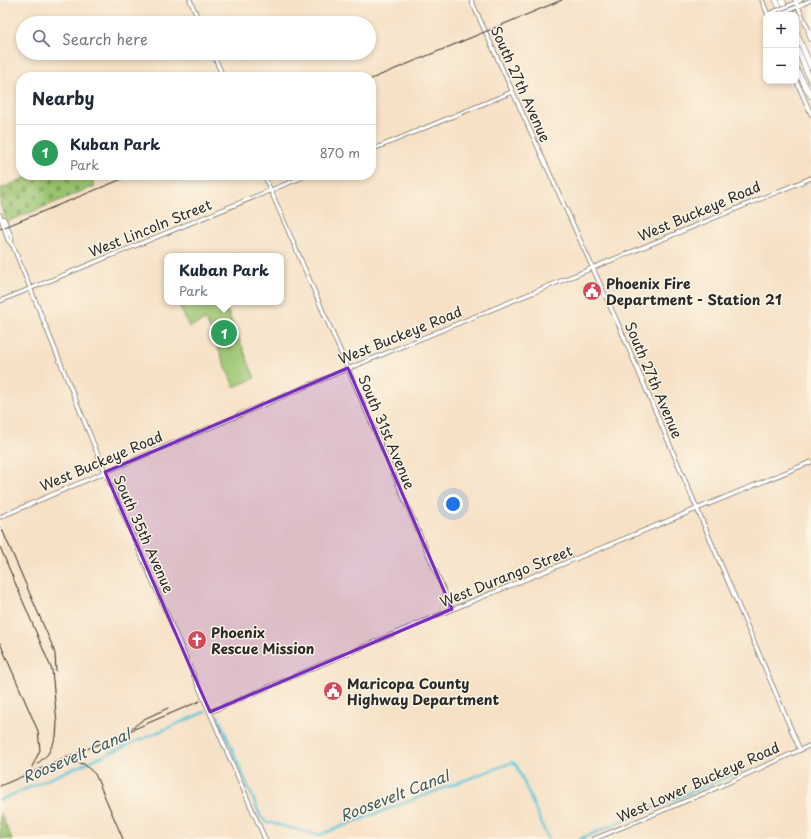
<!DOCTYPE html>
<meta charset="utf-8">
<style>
body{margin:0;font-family:"Playpen Sans",sans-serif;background:#f6f6f7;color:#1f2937}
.controls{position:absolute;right:12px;top:12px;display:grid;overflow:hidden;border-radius:8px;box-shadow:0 2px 6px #0003}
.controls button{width:36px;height:36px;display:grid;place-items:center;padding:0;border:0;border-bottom:1px solid #e0e1e3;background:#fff;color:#1f2937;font:20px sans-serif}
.you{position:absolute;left:453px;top:504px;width:14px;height:14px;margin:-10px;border:3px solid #fff;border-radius:50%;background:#1a73e8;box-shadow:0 0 0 6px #1a73e833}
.badge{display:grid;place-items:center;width:26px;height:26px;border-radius:50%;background:#111827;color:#fff;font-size:13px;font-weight:700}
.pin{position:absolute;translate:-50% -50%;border:2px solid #fff;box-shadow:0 1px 4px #0006}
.popup{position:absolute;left:164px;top:253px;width:120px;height:52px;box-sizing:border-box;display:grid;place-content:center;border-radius:8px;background:#fff;filter:drop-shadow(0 1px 3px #0005);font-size:13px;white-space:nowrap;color:#747a83}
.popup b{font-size:15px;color:#1f2937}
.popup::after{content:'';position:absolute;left:50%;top:100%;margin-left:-8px;border:8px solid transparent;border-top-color:#fff}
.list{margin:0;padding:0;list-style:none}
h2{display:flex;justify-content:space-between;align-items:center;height:52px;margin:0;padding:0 16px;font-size:17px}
h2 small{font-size:13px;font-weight:400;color:#747a83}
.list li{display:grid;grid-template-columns:26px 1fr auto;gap:12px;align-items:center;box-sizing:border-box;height:56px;padding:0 16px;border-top:1px solid #e0e1e3}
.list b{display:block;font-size:15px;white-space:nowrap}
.list p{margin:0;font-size:13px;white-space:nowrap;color:#747a83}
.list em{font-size:13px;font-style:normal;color:#747a83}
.icon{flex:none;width:22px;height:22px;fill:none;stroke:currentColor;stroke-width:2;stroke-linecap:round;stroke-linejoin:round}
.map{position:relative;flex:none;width:811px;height:839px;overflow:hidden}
.search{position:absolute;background:#fff;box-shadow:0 2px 6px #0003;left:16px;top:16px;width:360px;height:44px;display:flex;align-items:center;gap:10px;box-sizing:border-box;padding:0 14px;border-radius:22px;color:#747a83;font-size:15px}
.panel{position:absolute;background:#fff;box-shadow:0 2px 6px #0003;left:16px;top:72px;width:360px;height:108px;border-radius:16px}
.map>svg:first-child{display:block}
.cemetery{fill:url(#cemetery-stones);stroke:#62784e}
.park{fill:#9ac470;stroke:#62784e}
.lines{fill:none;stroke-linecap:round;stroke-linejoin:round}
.stream{stroke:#5fc6dc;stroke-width:1}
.canal{stroke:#5fc6dc;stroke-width:2.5}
.secondary-casing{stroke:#726b61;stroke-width:5}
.highway-casing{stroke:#726b61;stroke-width:6}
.secondary{stroke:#fff;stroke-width:3.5}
.highway{stroke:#fff;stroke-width:5}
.rail{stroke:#2b2b2b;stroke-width:1}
.secondary-bridge-casing{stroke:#726b61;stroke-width:5;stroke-linecap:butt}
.secondary-bridge{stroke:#fff;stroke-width:3.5}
.marked{fill:#7b2cbf;fill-opacity:0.2;stroke:#7b2cbf;stroke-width:3;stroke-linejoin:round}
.labels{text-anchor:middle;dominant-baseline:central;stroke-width:3;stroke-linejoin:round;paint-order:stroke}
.street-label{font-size:14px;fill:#2b2b2b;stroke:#fcf5e5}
.poi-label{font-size:14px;font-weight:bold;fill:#2b2b2b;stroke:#fcf5e5;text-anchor:start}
.water-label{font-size:15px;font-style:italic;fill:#3b5a60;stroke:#fcf5e5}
</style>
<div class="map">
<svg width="811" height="839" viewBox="0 0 811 839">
<defs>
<pattern id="cemetery-stones" width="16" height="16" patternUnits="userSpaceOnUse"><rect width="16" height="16" fill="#9ac470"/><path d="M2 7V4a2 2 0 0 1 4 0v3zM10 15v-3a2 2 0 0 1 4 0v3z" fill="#7e9f5c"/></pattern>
</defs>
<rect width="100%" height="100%" fill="#fcf5e5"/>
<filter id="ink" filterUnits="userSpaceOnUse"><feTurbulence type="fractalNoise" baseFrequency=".025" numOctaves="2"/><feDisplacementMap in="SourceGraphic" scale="8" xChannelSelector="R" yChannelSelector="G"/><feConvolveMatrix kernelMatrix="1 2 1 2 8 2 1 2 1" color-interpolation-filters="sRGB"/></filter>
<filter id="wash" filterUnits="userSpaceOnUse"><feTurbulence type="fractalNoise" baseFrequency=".012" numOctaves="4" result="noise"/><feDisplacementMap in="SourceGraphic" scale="16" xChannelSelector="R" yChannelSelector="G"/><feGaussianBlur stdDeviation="0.9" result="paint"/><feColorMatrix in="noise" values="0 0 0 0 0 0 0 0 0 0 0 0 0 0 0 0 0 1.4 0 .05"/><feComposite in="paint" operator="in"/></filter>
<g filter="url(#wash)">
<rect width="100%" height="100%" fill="#f6e1c6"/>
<path class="cemetery" d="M32 175H90L95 186 7 222 0 205V189Z"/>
<g class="park">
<path d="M178 302H224L255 378 234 387 206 320 189 327Z"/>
<path d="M0 812 12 839H0Z"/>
</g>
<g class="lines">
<g class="stream">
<path d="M187 303 188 306"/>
<path d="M188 306 189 307"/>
</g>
<g class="canal">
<path d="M218 716 261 817 267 822 319 835 513 762 517 766 548 839"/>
<path d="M0 800 205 712"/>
<path d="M580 839 743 770"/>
</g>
</g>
</g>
<g filter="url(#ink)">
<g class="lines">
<g class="secondary-casing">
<g id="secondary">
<path d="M190 0 200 23"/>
<path d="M471 0 620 328 800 750"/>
<path d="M762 0 768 15"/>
<path d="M795 0 810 33"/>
<path d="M788 6 801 0"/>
<path d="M790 10 811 0"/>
<path d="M768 14 778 10"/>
<path d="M213 53 223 77"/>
<path d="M796 80 811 114"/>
<path d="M371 150 512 92"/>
<path d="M264 175 452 609"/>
<path d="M0 215 8 240 13 246 105 472 265 839"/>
<path d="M1 218 4 219 12 239 11 242"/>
<path d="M0 301 308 175"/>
<path d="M0 517 340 372 811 178"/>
<path d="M210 712 419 623 811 462"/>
<path d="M594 839 705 793 811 745"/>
</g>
</g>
<g class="highway-casing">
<g id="highway">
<path d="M776 0 783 15"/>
<path d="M782 0 789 15"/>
<path d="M809 31 811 39"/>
<path d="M796 32 811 67"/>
<path d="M796 46 811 81"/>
<path d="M796 69 811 96"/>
</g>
</g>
<use href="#secondary" class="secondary"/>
<use href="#highway" class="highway"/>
<g class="rail">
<path d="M371 79 562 0"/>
<path d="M0 229 132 175"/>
<path d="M1 527 52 645 55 654 56 671"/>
<path d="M0 547 52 670 57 723 56 737 48 754 35 766"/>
<path d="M0 643 38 731 40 750 32 767"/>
<path d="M132 728 144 719 168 708"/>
<path d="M66 761 84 764 95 774 123 839"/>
<path d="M0 786 200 701"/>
</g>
<g class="secondary-bridge-casing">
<g id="secondary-bridge">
<path d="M778 10 788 6"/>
<path d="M779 14 790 10"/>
</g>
</g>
<use href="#secondary-bridge" class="secondary-bridge"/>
</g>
</g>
<path class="marked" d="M348 368 452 609 210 712 105 472Z"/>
<defs>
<g id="civic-disc" transform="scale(1)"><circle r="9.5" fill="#d1495b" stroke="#fcf5e5"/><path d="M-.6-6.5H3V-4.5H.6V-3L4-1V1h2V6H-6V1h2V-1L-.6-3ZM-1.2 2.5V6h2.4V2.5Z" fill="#fff"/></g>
<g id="church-disc" transform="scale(1)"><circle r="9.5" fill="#d1495b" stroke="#fcf5e5"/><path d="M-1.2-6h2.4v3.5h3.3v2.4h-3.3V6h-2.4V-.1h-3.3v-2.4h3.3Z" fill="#fff"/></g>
</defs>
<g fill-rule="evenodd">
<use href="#civic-disc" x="592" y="291"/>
<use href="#church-disc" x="197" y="640"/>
<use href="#civic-disc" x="333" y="691"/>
</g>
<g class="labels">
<g class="street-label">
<text transform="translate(521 84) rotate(66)">South 27th Avenue</text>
<text transform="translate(699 211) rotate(-23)">West Buckeye Road</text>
<text transform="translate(150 228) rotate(-22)">West Lincoln Street</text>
<text transform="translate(400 335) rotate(-22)">West Buckeye Road</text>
<text transform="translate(654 380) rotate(67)">South 27th Avenue</text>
<text transform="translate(387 432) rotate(67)">South 31st Avenue</text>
<text transform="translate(101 461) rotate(-23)">West Buckeye Road</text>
<text transform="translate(144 534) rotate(66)">South 35th Avenue</text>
<text transform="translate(506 576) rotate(-22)">West Durango Street</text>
<text transform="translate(698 782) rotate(-24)">West Lower Buckeye Road</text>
</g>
<g class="poi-label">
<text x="606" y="283">Phoenix Fire<tspan x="606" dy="16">Department - Station 21</tspan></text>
<text x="211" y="632">Phoenix<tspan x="211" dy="16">Rescue Mission</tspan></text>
<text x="347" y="683">Maricopa County<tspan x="347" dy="16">Highway Department</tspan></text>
</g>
<g class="water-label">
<text transform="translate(76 755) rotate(-23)">Roosevelt Canal</text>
<text transform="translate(394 795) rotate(-21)">Roosevelt Canal</text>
</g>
</g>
</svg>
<div class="controls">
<button>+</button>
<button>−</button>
</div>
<div class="you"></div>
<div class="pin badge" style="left:224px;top:333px;background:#2e9e5b">1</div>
<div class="popup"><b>Kuban Park</b>Park</div>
<div class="search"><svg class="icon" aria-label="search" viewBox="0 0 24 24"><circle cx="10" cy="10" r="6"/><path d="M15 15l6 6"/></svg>Search here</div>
<section class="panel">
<h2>Nearby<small></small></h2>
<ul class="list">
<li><span class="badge" style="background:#2e9e5b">1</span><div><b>Kuban Park</b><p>Park</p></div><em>870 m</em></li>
</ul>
</section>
</div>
